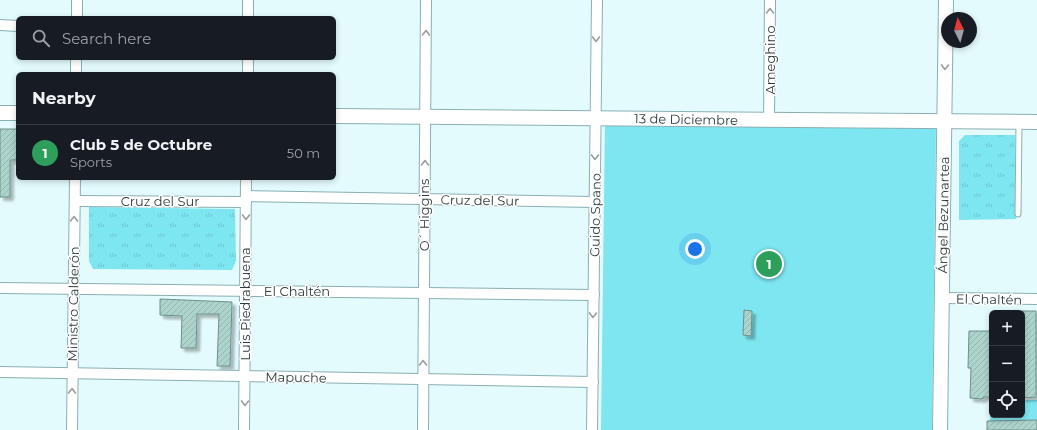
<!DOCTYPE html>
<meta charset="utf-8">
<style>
body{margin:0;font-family:Montserrat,sans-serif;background:#242831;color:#f1f3f6}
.controls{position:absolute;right:12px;bottom:12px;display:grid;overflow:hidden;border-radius:6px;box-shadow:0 2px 6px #0003}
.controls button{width:36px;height:36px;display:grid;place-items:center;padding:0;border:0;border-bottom:1px solid #363941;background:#171b24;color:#f1f3f6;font:20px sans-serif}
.compass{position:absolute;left:941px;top:12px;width:36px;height:36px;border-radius:50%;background:#171b24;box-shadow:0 2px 6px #0003;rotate:354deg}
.you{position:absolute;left:695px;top:249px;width:14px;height:14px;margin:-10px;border:3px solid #fff;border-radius:50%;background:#1a73e8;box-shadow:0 0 0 6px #1a73e833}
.badge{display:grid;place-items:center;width:26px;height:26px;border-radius:50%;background:#6d6f13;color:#fff;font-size:13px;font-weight:700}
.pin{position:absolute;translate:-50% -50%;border:2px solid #fff;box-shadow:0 1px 4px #0006}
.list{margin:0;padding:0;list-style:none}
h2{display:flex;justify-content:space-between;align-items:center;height:52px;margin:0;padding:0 16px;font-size:17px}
h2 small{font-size:13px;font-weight:400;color:#9ea1a6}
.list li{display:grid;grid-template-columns:26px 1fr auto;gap:12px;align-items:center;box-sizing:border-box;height:56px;padding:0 16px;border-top:1px solid #363941}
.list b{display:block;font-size:15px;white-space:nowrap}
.list p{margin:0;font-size:13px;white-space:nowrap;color:#9ea1a6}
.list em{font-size:13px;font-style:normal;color:#9ea1a6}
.icon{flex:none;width:22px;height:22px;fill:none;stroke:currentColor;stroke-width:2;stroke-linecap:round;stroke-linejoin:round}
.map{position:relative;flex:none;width:1037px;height:430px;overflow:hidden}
.search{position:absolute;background:#171b24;box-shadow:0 2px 6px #0003;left:16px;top:16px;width:320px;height:44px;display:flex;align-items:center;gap:10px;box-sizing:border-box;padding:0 14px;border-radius:6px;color:#9ea1a6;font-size:15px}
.panel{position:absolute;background:#171b24;box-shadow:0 2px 6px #0003;left:16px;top:72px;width:320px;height:108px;border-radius:6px}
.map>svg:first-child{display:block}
.park{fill:url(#park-tufts)}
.pitch{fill:#7de6f0}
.building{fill:url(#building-hatch);stroke:#6c908b;filter:url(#shadow)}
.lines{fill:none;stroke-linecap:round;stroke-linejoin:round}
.lane-casing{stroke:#8aafb3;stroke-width:7}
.street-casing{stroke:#8aafb3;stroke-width:12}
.secondary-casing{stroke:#8aafb3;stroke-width:16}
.lane{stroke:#fff;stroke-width:5}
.street{stroke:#fff;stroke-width:10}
.secondary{stroke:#fff;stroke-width:14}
.oneway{stroke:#969e9e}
.labels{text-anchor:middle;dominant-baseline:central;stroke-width:3;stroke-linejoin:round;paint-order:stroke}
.street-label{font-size:13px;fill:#2d3c3e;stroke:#fff}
</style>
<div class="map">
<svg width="1037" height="430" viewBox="0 0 1037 430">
<defs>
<pattern id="park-tufts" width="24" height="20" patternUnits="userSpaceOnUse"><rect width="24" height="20" fill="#7de6f0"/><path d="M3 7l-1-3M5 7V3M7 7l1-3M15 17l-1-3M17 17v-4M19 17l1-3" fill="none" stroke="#6cc6cf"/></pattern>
<pattern id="building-hatch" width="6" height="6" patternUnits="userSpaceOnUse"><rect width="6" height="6" fill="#add3cd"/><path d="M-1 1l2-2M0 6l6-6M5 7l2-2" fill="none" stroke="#95b6b1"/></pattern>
<filter id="shadow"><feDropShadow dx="3.5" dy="3.5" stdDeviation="1" flood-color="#0004"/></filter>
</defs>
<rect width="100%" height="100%" fill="#e4fbfe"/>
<g class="park">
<path d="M965 135H1015L1016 219 959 220V141Z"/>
<path d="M89 207 235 209 236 261 232 270 93 269 89 261Z"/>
</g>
<g class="pitch">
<path d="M605 123 936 126 932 430H601Z"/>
<path d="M990 400H992V415H1022V400H1037V420L990 421Z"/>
</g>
<g class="building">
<path d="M0 129H18V160H10V197H0Z"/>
<path d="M160 299 232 302 230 366H217L219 314H197L196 348H181L182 316 160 315Z"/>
<path d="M744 310 752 311 751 336 743 335Z"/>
<path d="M1022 311H1036V397L1022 398Z"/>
<path d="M969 331H992V397H984L982 399 970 398 971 368H968Z"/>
<path d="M1037 420V430H987V421Z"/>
</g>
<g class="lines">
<g class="lane-casing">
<path id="lane" d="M1018 214 1019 123"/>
</g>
<g class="street-casing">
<g id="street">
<path d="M77 18V0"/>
<path d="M248 18V0"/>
<path d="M0 25 18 26"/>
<path d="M76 74V58"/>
<path d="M248 74V58"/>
<path d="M769 120 770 0"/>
<path d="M246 196 595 202"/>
<path d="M75 201 246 202"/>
<path d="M0 288 594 295"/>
<path d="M942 298 1037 299"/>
<path d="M0 372 593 382"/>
<path d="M72 430 75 178"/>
<path d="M244 430 246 178"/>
<path d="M423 430 426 0"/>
<path d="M592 430 597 0"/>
</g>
</g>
<g class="secondary-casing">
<g id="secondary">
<path d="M0 113H18"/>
<path d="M334 116 1037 122"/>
<path d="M940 430 946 0"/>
</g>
</g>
<use href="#lane" class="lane"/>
<use href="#street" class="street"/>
<use href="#secondary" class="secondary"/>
</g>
<defs><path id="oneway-chevron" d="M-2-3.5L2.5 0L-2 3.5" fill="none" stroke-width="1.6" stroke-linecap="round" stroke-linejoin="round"/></defs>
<g class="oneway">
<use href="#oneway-chevron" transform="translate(770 11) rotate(-90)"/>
<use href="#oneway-chevron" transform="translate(426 33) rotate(-90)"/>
<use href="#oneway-chevron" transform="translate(596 39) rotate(91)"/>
<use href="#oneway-chevron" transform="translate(945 67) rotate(91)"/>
<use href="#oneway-chevron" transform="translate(595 157) rotate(91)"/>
<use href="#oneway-chevron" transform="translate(425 163) rotate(-90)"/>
<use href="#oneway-chevron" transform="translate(246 217) rotate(91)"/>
<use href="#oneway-chevron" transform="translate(74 219) rotate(-89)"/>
<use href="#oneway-chevron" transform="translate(593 315) rotate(91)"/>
<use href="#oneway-chevron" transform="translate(423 363) rotate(-90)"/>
<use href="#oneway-chevron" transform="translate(72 391) rotate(-89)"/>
<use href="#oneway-chevron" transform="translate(245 403) rotate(91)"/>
</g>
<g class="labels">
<g class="street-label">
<text transform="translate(770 60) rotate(-90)">Ameghino</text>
<text transform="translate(686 119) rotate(1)">13 de Diciembre</text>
<text transform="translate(480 200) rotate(1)">Cruz del Sur</text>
<text x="160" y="201">Cruz del Sur</text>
<text transform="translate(424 215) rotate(-90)">O´ Higgins</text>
<text transform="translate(595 215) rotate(-89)">Guido Spano</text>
<text transform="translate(943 215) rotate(-89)">Ángel Bezunartea</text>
<text x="297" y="291">El Chaltén</text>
<text transform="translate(989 299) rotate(1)">El Chaltén</text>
<text transform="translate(73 304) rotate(-89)">Ministro Calderón</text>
<text transform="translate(245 304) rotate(-90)">Luis Piedrabuena</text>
<text transform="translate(296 377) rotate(1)">Mapuche</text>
</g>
</g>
</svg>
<div class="controls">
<button>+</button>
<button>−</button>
<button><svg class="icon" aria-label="locate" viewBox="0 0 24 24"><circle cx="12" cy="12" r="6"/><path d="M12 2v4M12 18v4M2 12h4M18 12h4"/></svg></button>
</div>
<svg class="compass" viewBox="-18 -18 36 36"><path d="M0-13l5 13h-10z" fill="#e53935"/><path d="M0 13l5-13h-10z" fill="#9ea1a6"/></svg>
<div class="you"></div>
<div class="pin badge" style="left:769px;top:264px;background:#2e9e5b">1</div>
<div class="search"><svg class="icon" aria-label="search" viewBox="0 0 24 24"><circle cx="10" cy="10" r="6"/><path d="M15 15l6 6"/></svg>Search here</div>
<section class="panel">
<h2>Nearby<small></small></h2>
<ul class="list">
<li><span class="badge" style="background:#2e9e5b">1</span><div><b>Club 5 de Octubre</b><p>Sports</p></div><em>50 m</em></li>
</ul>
</section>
</div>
